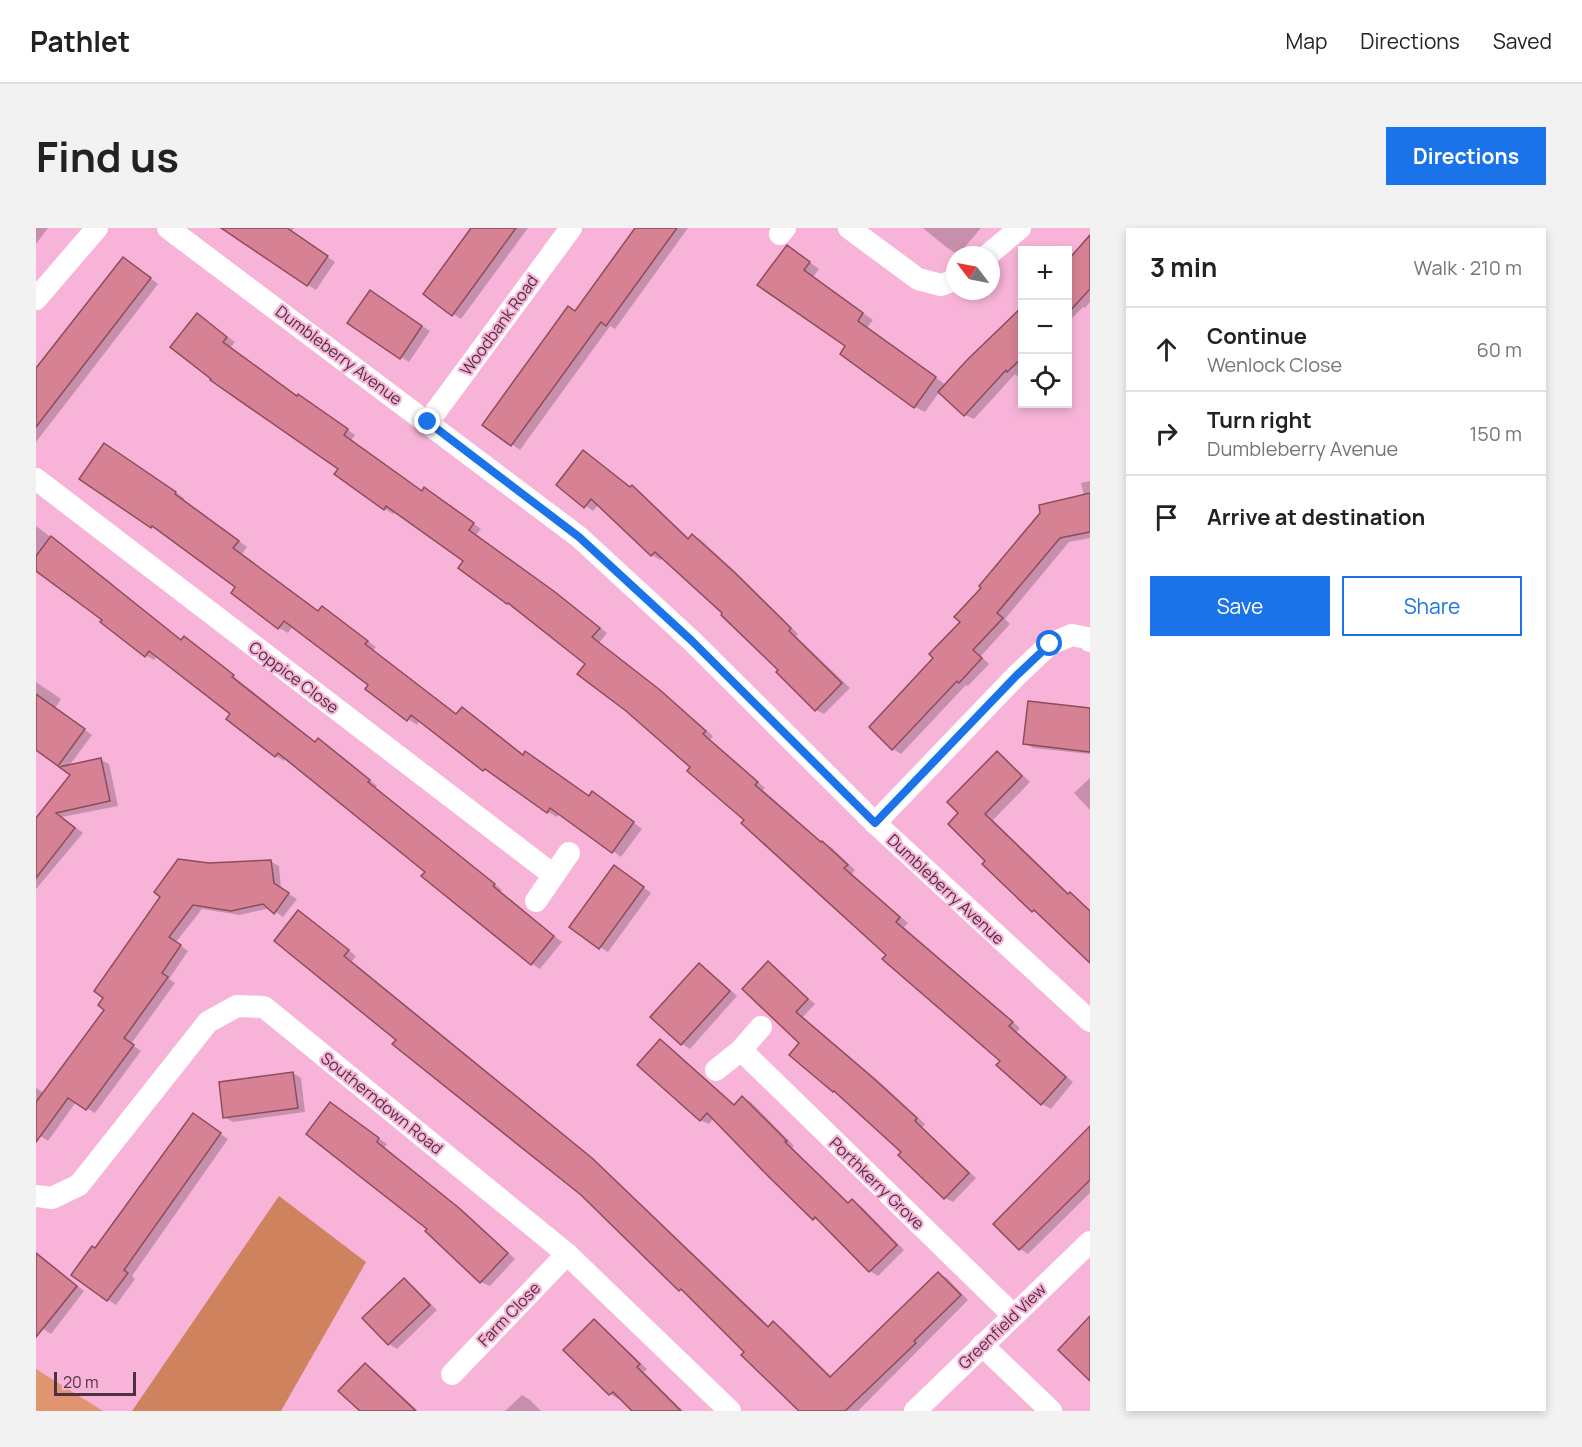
<!DOCTYPE html>
<meta charset="utf-8">
<style>
body{margin:0;font-family:Manrope,sans-serif;background:#f2f2f2;color:#222}
.controls{position:absolute;right:18px;top:18px;display:grid;overflow:hidden;border-radius:0px;box-shadow:0 3px 9px #0003}
.controls button{width:54px;height:54px;display:grid;place-items:center;padding:0;border:0;border-bottom:2px solid #e0e0e0;background:#fff;color:#222;font:30px sans-serif}
.compass{position:absolute;left:910px;top:18px;width:54px;height:54px;border-radius:50%;background:#fff;box-shadow:0 3px 9px #0003;rotate:302deg}
.scale{position:absolute;left:18px;bottom:15px;width:82px;box-sizing:border-box;padding-left:6px;border:3px solid #4d3140;border-top:0;font-size:16px;line-height:21px;white-space:nowrap;color:#4d3140;-webkit-text-stroke:4px #f8b4d8;paint-order:stroke}
.stop{position:absolute;width:18px;height:18px;margin:-14px;border:4px solid #1a73e8;border-radius:50%;background:#fff}
.stop.end{background:#1a73e8;border-color:#fff;box-shadow:0 2px 6px #0008}
.list{margin:0;padding:0;list-style:none}
h2{display:flex;justify-content:space-between;align-items:center;height:78px;margin:0;padding:0 24px;font-size:26px}
h2 small{font-size:20px;font-weight:400;color:#767676}
.list li{display:grid;grid-template-columns:39px 1fr auto;gap:18px;align-items:center;box-sizing:border-box;height:84px;padding:0 24px;border-top:2px solid #e0e0e0}
.list b{display:block;font-size:22px;white-space:nowrap}
.list p{margin:0;font-size:20px;white-space:nowrap;color:#767676}
.list em{font-size:20px;font-style:normal;color:#767676}
.actions{display:flex;gap:12px;padding:18px 24px}
.actions a{flex:1;padding:14px 0;border:2px solid #1a73e8;border-radius:0px;text-align:center;font-size:21px;color:#1a73e8}
.actions .main{background:#1a73e8;color:#fff}
.icon{flex:none;width:33px;height:33px;fill:none;stroke:currentColor;stroke-width:2;stroke-linecap:round;stroke-linejoin:round}
.map{position:relative;flex:none;width:1054px;height:1183px;overflow:hidden;border-radius:0px}
header{display:flex;align-items:center;gap:36px;box-sizing:border-box;height:84px;padding:0 30px;background:#fff;border-bottom:2px solid #e0e0e0}
header strong{font-size:28px}
nav{display:flex;gap:33px;margin-inline-start:auto;font-size:21px}
.intro{display:flex;align-items:center;justify-content:space-between;box-sizing:border-box;height:144px;padding:0 36px}
h1{margin:0;font-size:42px}
.button{padding:15px 27px;border-radius:0px;background:#1a73e8;color:#fff;font-size:21px;font-weight:700}
main{display:flex;gap:36px;padding:0 36px}
aside{flex:1;background:#fff;border-radius:0px;box-shadow:0 3px 9px #0003}
.map>svg:first-child{display:block}
.green{fill:#e0946f}
.forest{fill:#ce825e}
.shadow{fill:#0003}
.building{fill:#d78294;stroke:#8e4b5a;stroke-width:1.5}
.lines{fill:none;stroke-linecap:round;stroke-linejoin:round}
.street{stroke:#fff;stroke-width:22}
.route{stroke:#1a73e8;stroke-width:8}
.labels{text-anchor:middle;dominant-baseline:central;stroke-width:4.5;stroke-linejoin:round;paint-order:stroke}
.street-label{font-size:16px;fill:#4d3140;stroke:#f8b4d8}
</style>
<header>
<strong>Pathlet</strong>
<nav><a>Map</a><a>Directions</a><a>Saved</a></nav>
</header>
<div class="intro"><h1>Find us</h1><a class="button">Directions</a></div>
<main>
<div class="map">
<svg width="1054" height="1183" viewBox="0 0 1054 1183">
<rect width="100%" height="100%" fill="#f8b4d8"/>
<path class="green" d="M0 1141 67 1183H0Z"/>
<path class="forest" d="M243 968 330 1034 245 1183H96Z"/>
<g class="shadow">
<path d="M0 0H12L0 16Z"/>
<path d="M214 0H258L255 4 299 34 280 62 272 57Z"/>
<path d="M437 0H492L425 91 417 86Z"/>
<path d="M601 0H652L579 101 574 98 484 222 448 197 540 84Z"/>
<path d="M887 0H945L922 27 910 19Z"/>
<path d="M1054 9V74L1049 80 1047 79 1032 94V33Z"/>
<path d="M761 25 783 41 777 49 837 92 831 100 910 157 987 81V141L981 148 979 146 938 191 929 187 904 163 889 184 879 179 811 118 724 57Z"/>
<path d="M96 36 122 56 0 214V144Z"/>
<path d="M343 69 394 103 373 134 365 129Z"/>
<path d="M169 92 199 114 194 120 262 169 271 172 319 207 315 213 386 264 397 266 445 301 440 307 528 371 571 405 563 415 632 469 677 508 674 512 729 560 727 562 787 615 795 619 819 642 816 646 872 695 868 699 984 800 981 804 1037 854 1015 881 1006 876 962 837 966 832 710 592 551 436 429 333 359 283 357 286 349 281 300 246 304 241 177 152Z"/>
<path d="M78 222 148 270 147 272 211 319 206 326 283 384 295 385 340 419 337 422 421 487H435L488 527 490 525 499 530 554 569 566 571 606 601 585 629 524 585 521 589 512 584 458 546 448 541 384 492 381 497 372 491 334 457 257 398 252 405 243 400 202 359 125 303V304L116 299 45 250Z"/>
<path d="M1054 253V310L1033 314 969 391 974 396 945 428 953 436 932 458 930 457 865 526 857 521 1048 268 1045 255Z"/>
<path d="M522 257 596 259 604 264 654 311 657 307 665 312 705 349 762 406 760 408 814 460 788 486 780 482 688 385 627 329 624 332 616 327 563 276 557 283Z"/>
<path d="M0 298 77 356 76 358 146 413 148 410 157 415 280 515 282 512 290 516 341 558 339 560 466 662 464 664 526 714 504 741 496 736 391 643 250 530 248 533 240 528 196 486 121 428 118 432 109 427 68 392 0 340Z"/>
<path d="M0 454 25 471 19 480 56 507 33 538 65 532 73 536 82 578 26 589 47 605 0 661V592L36 546 0 520Z"/>
<path d="M993 475 1054 482V526L997 520 989 515Z"/>
<path d="M961 525 969 530 994 554 957 592 1033 666 1042 671 1054 682V733L1005 687 997 683 951 633 924 585Z"/>
<path d="M1054 550V582L1038 565Z"/>
<path d="M234 633 243 638 245 661 261 671 247 689 234 680 204 687 166 681 140 714 152 723 133 751 139 755 95 816 105 823 59 885 40 874 12 913 0 905V860L8 865 173 637Z"/>
<path d="M587 644 615 665 572 724 564 719Z"/>
<path d="M271 689 320 728 316 733 564 937 734 1099 738 1095 746 1100 796 1149 903 1046 911 1050 932 1072 822 1183H761L763 1181 710 1124 651 1065 644 1061 546 966 362 812Z"/>
<path d="M732 735 740 740 779 776 767 789 845 855 889 896 886 899 940 950 917 974 909 970 765 815Z"/>
<path d="M664 737 672 742 701 768 654 821 646 816Z"/>
<path d="M625 813 633 818 699 877 707 870 715 874 758 918 756 920 814 976 817 973 825 978 868 1022 842 1048 834 1043 786 995 778 990 678 890 673 896 664 892Z"/>
<path d="M257 845 265 850 269 884 197 894 188 889Z"/>
<path d="M295 876 351 916 348 920 431 986 479 1031 454 1058 445 1054 391 1003 393 1001Z"/>
<path d="M165 892 192 911 96 1048 99 1051 80 1077 72 1072 59 1022Z"/>
<path d="M1054 900V965L992 1026 984 1021 1017 936Z"/>
<path d="M0 1024 48 1063 15 1106 0 1096Z"/>
<path d="M368 1052 376 1057 401 1082 361 1121 353 1116 328 1090Z"/>
<path d="M558 1093 566 1098 611 1141 608 1144 647 1183H597L584 1169 582 1171 574 1166Z"/>
<path d="M329 1137 337 1141 381 1182 326 1183Z"/>
<path d="M486 1167 494 1172 505 1183H469Z"/>
</g>
<g class="building">
<path d="M185 0H251L292 28 271 58Z"/>
<path d="M435 0H480L416 88 387 66Z"/>
<path d="M599 0H641L570 98 565 94 475 218 446 197 532 78 539 83Z"/>
<path d="M1054 7V61L1032 85V32Z"/>
<path d="M751 17 774 34 768 42 827 85 822 93 900 149 878 180 804 126 809 118 721 57Z"/>
<path d="M87 29 115 50 0 199V140Z"/>
<path d="M334 62 386 98 364 131 311 95Z"/>
<path d="M987 78V129L971 144 970 142 928 188 902 164 931 132Z"/>
<path d="M161 85 191 109 187 114 261 168 262 166 312 201 308 207 386 263 388 259 438 295 433 302 519 364 564 400 556 409 624 462 670 503 667 506 722 554 719 557 785 614 786 613 812 637 808 640 864 689 860 694 977 794 973 798 1030 849 1005 877 960 837 964 833 846 731 850 727 705 595 708 592 651 543 654 539 590 483 541 446 549 436 472 375 471 376 422 340 427 333 350 278 348 282 298 246 302 241 174 152 175 151 134 119Z"/>
<path d="M68 215 140 264 139 266 203 313 197 320 282 383 286 378 332 413 329 416 420 486 426 479 487 527 489 523 553 568 556 563 598 594 576 625 514 580 511 585 449 541 447 543 375 487 371 493 329 461 332 457 248 393 242 401 195 365 199 359 116 298 115 300 43 251Z"/>
<path d="M547 222 594 259 596 257 652 311 656 306 697 343 755 400 753 403 806 455 779 483 740 444 742 442 685 387 686 385 619 324 615 328 555 271 548 280 520 257Z"/>
<path d="M1054 265V304L1024 310 961 385 967 390 937 422 946 430 923 455 921 453 856 522 833 499 897 430 893 426 924 394 918 389 945 360 943 358 1004 285 1003 277Z"/>
<path d="M15 308 145 412 148 408 198 447 196 449 279 514 282 510 334 552 332 554 459 656 457 658 518 708 495 737 385 648 389 644 242 525 239 529 190 491 194 486 113 423 109 429 64 394 66 392 0 343V328Z"/>
<path d="M0 466 49 501 22 538 0 522Z"/>
<path d="M992 473 1054 480V524L987 516Z"/>
<path d="M961 523 986 548 949 586 1032 666 1034 664 1054 683V735L998 682 996 684 946 636 949 633 912 596 922 585 911 574Z"/>
<path d="M65 530 74 573 20 585 39 600 0 650V590L34 547 23 539Z"/>
<path d="M142 631 173 635 235 632 238 655 253 665 238 686 227 676 195 683 157 677 133 709 145 717 126 745 132 749 88 810 98 817 50 882 32 870 0 914V874L68 782 62 777 67 770 58 763 124 669 118 664Z"/>
<path d="M578 637 608 659 563 721 533 699Z"/>
<path d="M262 682 313 722 308 728 556 930 732 1099 737 1093 794 1149 902 1044 925 1067 878 1113 880 1115 809 1183H763L705 1127 708 1124 645 1061 643 1063 545 967 356 816 360 812 238 713Z"/>
<path d="M732 733 772 771 760 784 836 849 881 890 879 893 933 945 908 971 862 927 865 924 798 863 797 864 753 827 763 815 706 761Z"/>
<path d="M663 735 694 763 645 817 614 789Z"/>
<path d="M624 811 698 877 706 868 751 913 749 914 812 975 816 971 861 1017 833 1044 779 989 777 992 733 949 671 885 664 893 601 837Z"/>
<path d="M257 844 262 880 187 890 183 854Z"/>
<path d="M294 874 343 910 341 914 423 980 472 1025 444 1055 389 1003 391 1001 270 906Z"/>
<path d="M157 885 185 905 88 1042 92 1045 71 1073 35 1047 56 1018 59 1020Z"/>
<path d="M1054 898V952L983 1022 957 996Z"/>
<path d="M0 1025 41 1058 0 1109Z"/>
<path d="M368 1050 394 1077 352 1117 326 1090Z"/>
<path d="M1054 1088V1153L1022 1122Z"/>
<path d="M558 1091 604 1136 601 1139 645 1183H596L577 1164 573 1167 527 1122Z"/>
<path d="M329 1135 380 1183H324L302 1163Z"/>
</g>
<g class="lines">
<g class="street">
<path d="M132 0 543 309 656 413 839 595 1054 793"/>
<path d="M813 0 882 51 905 57 919 52"/>
<path d="M744 6 749 0"/>
<path d="M952 27 984 0"/>
<path d="M0 71 61 0"/>
<path d="M392 194 535 0"/>
<path d="M0 251 516 646"/>
<path d="M839 595 980 448 1014 416 1036 407 1051 410 1054 413"/>
<path d="M500 673 533 625"/>
<path d="M705 822 977 1087"/>
<path d="M680 842 705 822 725 799"/>
<path d="M0 968 16 970 43 957 172 794 201 778 228 779 531 1026 694 1183"/>
<path d="M946 1117 1015 1183"/>
<path d="M416 1146 531 1026"/>
<path d="M879 1183 1054 1014"/>
</g>
</g>
<g class="lines">
<path class="route" d="M392 194 543 309 656 413 839 595 980 448 1014 416"/>
</g>
<g class="labels">
<g class="street-label">
<text transform="translate(463 97) rotate(-54)">Woodbank Road</text>
<text transform="translate(303 127) rotate(37)">Dumbleberry Avenue</text>
<text transform="translate(258 449) rotate(37)">Coppice Close</text>
<text transform="translate(910 661) rotate(43)">Dumbleberry Avenue</text>
<text transform="translate(346 875) rotate(39)">Southerndown Road</text>
<text transform="translate(841 955) rotate(44)">Porthkerry Grove</text>
<text transform="translate(473 1086) rotate(-46)">Farm Close</text>
<text transform="translate(966 1098) rotate(-44)">Greenfield View</text>
</g>
</g>
</svg>
<div class="controls">
<button>+</button>
<button>−</button>
<button><svg class="icon" aria-label="locate" viewBox="0 0 24 24"><circle cx="12" cy="12" r="6"/><path d="M12 2v4M12 18v4M2 12h4M18 12h4"/></svg></button>
</div>
<svg class="compass" viewBox="-18 -18 36 36"><path d="M0-13l5 13h-10z" fill="#e53935"/><path d="M0 13l5-13h-10z" fill="#767676"/></svg>
<div class="scale">20 m</div>
<div class="stop" style="left:1014px;top:416px"></div>
<div class="stop end" style="left:392px;top:194px"></div>
</div>
<aside>
<h2>3 min<small>Walk · 210 m</small></h2>
<ul class="list">
<li><svg class="icon" aria-label="ahead" viewBox="0 0 24 24"><path d="M12 20V5M6 11l6-6 6 6"/></svg><div><b>Continue</b><p>Wenlock Close</p></div><em>60 m</em></li>
<li><svg class="icon" aria-label="right" viewBox="0 0 24 24"><path d="M7 20v-9h11M14 6l5 5-5 5"/></svg><div><b>Turn right</b><p>Dumbleberry Avenue</p></div><em>150 m</em></li>
<li><svg class="icon" aria-label="arrive" viewBox="0 0 24 24"><path d="M6 21V4h12l-3 4 3 4H6"/></svg><div><b>Arrive at destination</b></div></li>
</ul>
<div class="actions"><a class="main">Save</a><a>Share</a></div>
</aside>
</main>
